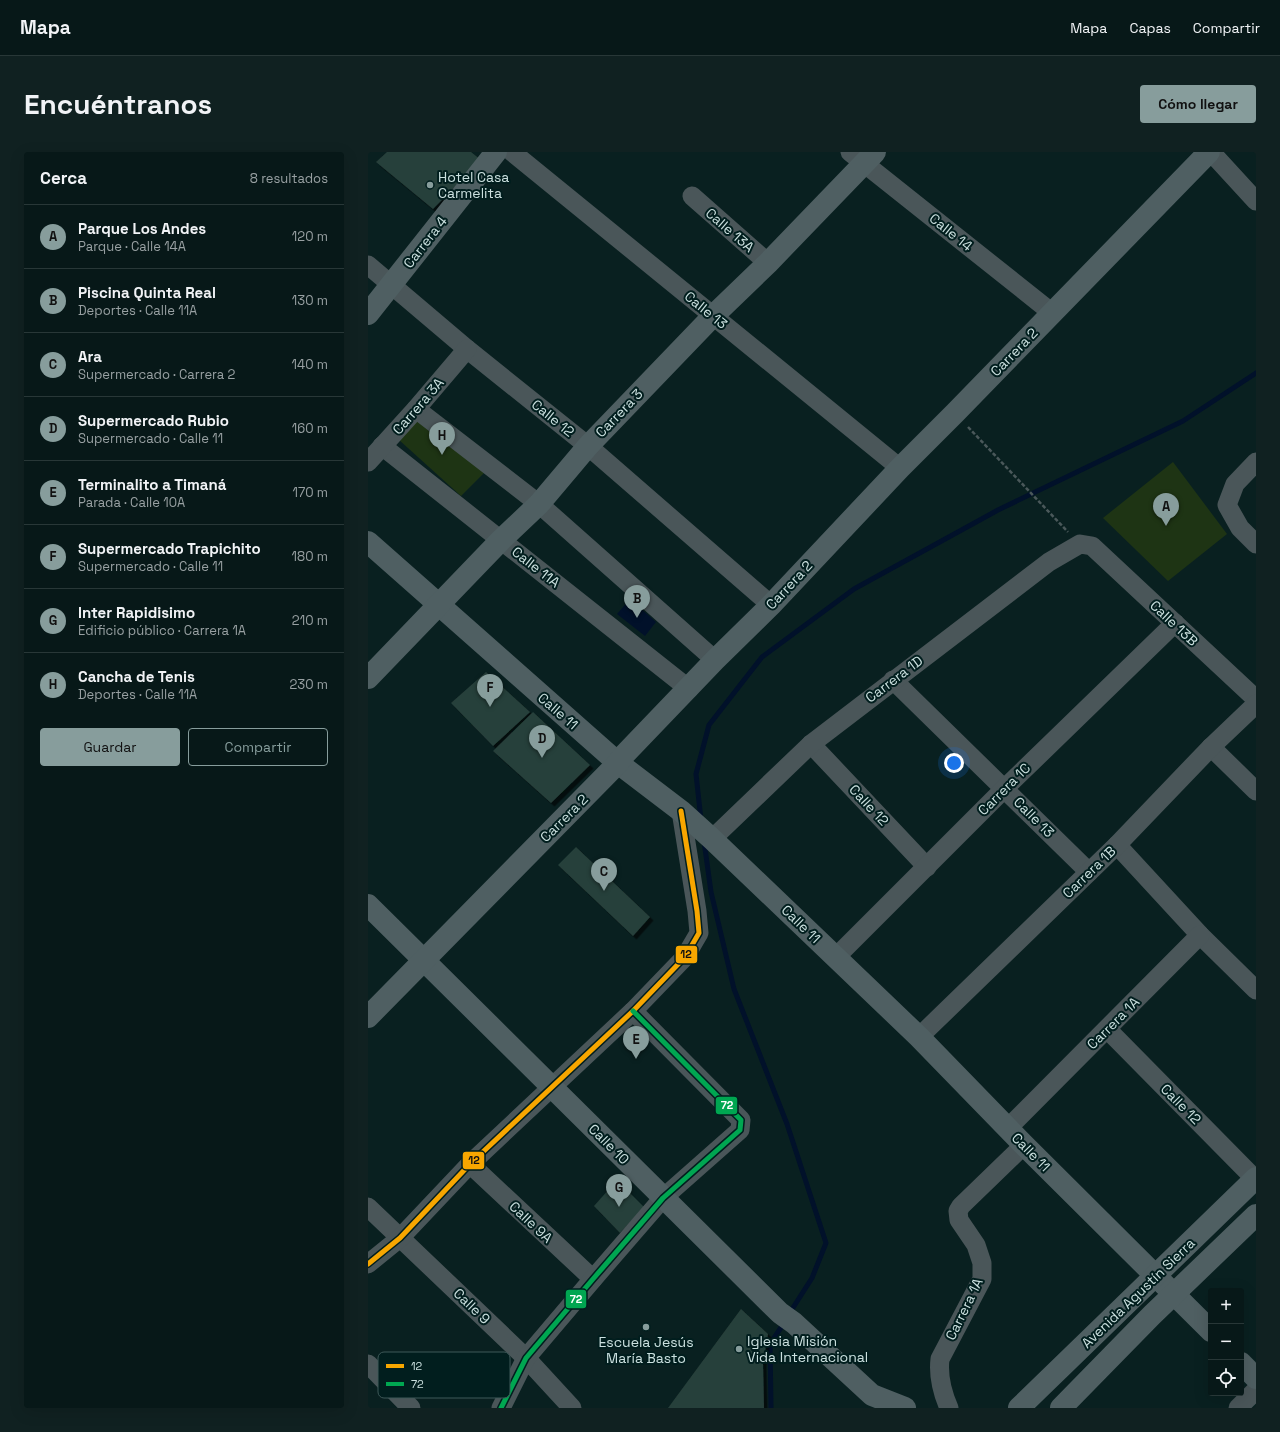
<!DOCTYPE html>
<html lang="es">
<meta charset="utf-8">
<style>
body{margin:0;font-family:"Space Grotesk",sans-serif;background:#102121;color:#f1f3f6}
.controls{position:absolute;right:12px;bottom:12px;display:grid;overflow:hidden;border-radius:4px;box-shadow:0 4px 16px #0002}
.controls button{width:36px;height:36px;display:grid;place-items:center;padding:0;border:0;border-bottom:1px solid #283737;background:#071818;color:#f1f3f6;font:20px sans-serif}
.you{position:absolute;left:586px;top:611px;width:14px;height:14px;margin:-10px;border:3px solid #fff;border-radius:50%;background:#1a73e8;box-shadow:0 0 0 6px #1a73e833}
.badge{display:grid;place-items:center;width:26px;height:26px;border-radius:50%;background:#879d9c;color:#111;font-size:13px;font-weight:700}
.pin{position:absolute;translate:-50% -33px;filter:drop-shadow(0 1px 2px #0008)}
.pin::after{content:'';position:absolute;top:21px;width:14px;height:12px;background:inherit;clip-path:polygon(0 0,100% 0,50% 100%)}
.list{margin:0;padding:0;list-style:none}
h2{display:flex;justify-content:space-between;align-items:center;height:52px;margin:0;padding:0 16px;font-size:17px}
h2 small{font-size:13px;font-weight:400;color:#98a0a2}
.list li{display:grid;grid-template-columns:26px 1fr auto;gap:12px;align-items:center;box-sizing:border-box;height:64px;padding:0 16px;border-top:1px solid #283737}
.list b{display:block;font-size:15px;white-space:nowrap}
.list p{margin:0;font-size:13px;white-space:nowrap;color:#98a0a2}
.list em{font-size:13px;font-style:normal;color:#98a0a2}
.actions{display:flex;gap:8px;padding:12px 16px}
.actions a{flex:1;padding:9px 0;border:1px solid #879d9c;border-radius:4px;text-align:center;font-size:14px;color:#879d9c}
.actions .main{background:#879d9c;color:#111}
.icon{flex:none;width:22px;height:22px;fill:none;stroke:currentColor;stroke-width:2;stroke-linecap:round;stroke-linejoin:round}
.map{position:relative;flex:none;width:888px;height:1256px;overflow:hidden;border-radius:4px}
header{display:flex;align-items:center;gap:24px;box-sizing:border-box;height:56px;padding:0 20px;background:#071818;border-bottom:1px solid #283737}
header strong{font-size:19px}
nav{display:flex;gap:22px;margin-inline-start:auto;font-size:14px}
.intro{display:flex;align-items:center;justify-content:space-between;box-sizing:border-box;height:96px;padding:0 24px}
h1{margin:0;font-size:28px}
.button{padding:10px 18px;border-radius:4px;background:#879d9c;color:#111;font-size:14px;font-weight:700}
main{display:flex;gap:24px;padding:0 24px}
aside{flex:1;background:#071818;border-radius:4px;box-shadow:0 4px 16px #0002}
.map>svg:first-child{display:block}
.green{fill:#1e3414}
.water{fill:#01112a}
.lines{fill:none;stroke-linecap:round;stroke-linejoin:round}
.stream{stroke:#01112a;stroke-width:5}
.building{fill:#273f3a;filter:url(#shadow)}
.path{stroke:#4a585a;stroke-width:2.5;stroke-dasharray:4 2;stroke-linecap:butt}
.minor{stroke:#4a5659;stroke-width:19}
.major{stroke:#4f5f62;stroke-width:22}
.bus-1-casing{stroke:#011e1e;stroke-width:8}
.bus-2-casing{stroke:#011e1e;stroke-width:8}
.bus-1{stroke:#f7a600;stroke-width:5}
.bus-2{stroke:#00a651;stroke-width:5}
.poi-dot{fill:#879d9c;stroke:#011e1e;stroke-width:1.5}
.labels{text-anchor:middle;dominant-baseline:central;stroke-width:4;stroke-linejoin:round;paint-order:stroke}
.poi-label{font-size:14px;fill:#cbe0df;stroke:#011e1e;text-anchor:start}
.street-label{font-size:14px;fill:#cbe0df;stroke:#011e1e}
.key{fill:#011e1e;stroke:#3e5858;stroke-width:1}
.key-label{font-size:11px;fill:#cbe0df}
.line-badge{stroke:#011e1e;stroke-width:1.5}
.badge-label{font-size:11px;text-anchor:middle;font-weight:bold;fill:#fff}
.pale-badge-label{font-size:11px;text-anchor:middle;font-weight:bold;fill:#111}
</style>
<header>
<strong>Mapa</strong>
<nav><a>Mapa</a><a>Capas</a><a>Compartir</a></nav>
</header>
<div class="intro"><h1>Encuéntranos</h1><a class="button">Cómo llegar</a></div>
<main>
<aside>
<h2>Cerca<small>8 resultados</small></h2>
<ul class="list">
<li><span class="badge">A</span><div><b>Parque Los Andes</b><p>Parque · Calle 14A</p></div><em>120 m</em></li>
<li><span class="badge">B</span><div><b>Piscina Quinta Real</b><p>Deportes · Calle 11A</p></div><em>130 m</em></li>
<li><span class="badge">C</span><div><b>Ara</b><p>Supermercado · Carrera 2</p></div><em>140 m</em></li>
<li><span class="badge">D</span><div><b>Supermercado Rubio</b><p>Supermercado · Calle 11</p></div><em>160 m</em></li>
<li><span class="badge">E</span><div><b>Terminalito a Timaná</b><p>Parada · Calle 10A</p></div><em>170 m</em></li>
<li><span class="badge">F</span><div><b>Supermercado Trapichito</b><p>Supermercado · Calle 11</p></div><em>180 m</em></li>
<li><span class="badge">G</span><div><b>Inter Rapidisimo</b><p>Edificio público · Carrera 1A</p></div><em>210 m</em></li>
<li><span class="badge">H</span><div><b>Cancha de Tenis</b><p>Deportes · Calle 11A</p></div><em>230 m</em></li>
</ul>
<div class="actions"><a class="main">Guardar</a><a>Compartir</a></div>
</aside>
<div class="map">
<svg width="888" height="1256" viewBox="0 0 888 1256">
<defs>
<filter id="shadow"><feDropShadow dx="3.5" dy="3.5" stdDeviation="0" flood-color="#0009"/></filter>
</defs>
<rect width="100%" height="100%" fill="#092020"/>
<g class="green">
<path d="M52 263 119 318 93 344 30 287Z"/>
<path d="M805 310 859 382 800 429 735 366Z"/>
</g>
<path class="water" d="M262 447 288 470 277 484 249 462Z"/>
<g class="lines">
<g class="stream">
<path d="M333 668 328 622 341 573 394 505 486 437 630 358 815 269 888 221"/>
<path d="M336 689 343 740 366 837 419 972 458 1091 444 1126 421 1162"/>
<path d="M403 1256 402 1192 416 1171"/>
</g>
</g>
<g class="building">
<path d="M19 0H103L113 8 65 57 8 10Z"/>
<path d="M118 520 162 560 125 594 83 551Z"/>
<path d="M165 560 222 613 183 651 125 599Z"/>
<path d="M208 695 282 765 265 784 190 713Z"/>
<path d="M249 1028 276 1055 252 1081 226 1054Z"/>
<path d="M373 1157 400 1182 395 1211 396 1256H300Z"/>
</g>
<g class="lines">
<path class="path" d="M600 275 700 380"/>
<g class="minor">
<path d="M144 0 532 316"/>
<path d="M482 0 683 160"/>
<path d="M843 0 888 49"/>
<path d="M324 44 400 111"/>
<path d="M0 113 99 197 220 294 403 453"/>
<path d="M48 257 171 352 347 508"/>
<path d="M14 294 321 537"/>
<path d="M0 310 48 257 99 197"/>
<path d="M888 310 867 332 859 353 872 376 888 392"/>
<path d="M525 528 721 720"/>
<path d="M443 592 559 715"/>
<path d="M843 595 888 639"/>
<path d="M344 687 443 592 681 410 712 392 724 394 888 547"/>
<path d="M749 693 832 783 888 838"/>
<path d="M468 805 637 636 807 471"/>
<path d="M739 877 887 1027"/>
<path d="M551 885 749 693 843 595 888 552"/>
<path d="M640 976 832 783"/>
<path d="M102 1012 225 1127"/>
<path d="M0 1055 158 1206 204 1256"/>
<path d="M0 1112 32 1086 102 1012 265 859 317 805 331 781 329 759 313 659"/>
<path d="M0 1212 43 1256"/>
<path d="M133 1256 158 1206 225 1127 295 1046 372 978 373 968 265 859"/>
<path d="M581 1256C574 1240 570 1224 572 1207L614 1127V1111L608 1093 591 1068 590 1059 593 1054 656 993"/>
<path d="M870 1256 888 1238"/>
</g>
<g class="major">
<path d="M0 162 128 0"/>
<path d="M0 390 250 611 313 659 344 687 551 885 656 993 843 1179"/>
<path d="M0 526 133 388 171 352 220 294 345 164 400 111 507 0"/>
<path d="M0 753 412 1161 426 1171 504 1243 537 1256"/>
<path d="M0 865 250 611 255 604 347 508 403 453 532 316 587 261 841 0"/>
<path d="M873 1211 888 1226"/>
<path d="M651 1256 888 1026"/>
<path d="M693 1256 784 1163 888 1063"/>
</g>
<g class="bus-1-casing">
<path id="bus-1" d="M0 1112 32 1086 102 1012 265 859 317 805 331 781 329 759 313 659"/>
</g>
<g class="bus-2-casing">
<path id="bus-2" d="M133 1256 158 1206 225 1127 295 1046 372 978 373 968 265 859"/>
</g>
<use href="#bus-1" class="bus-1"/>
<use href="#bus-2" class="bus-2"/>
</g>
<g class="poi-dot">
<circle cx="62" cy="33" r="4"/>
<circle cx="278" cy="1175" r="4"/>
<circle cx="371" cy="1197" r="4"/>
</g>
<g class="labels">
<g class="poi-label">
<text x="70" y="25">Hotel Casa<tspan x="70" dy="16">Carmelita</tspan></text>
<text x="379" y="1189">Iglesia Misión<tspan x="379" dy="16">Vida Internacional</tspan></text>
<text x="278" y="1190" text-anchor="middle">Escuela Jesús<tspan x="278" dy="16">María Basto</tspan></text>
</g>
<g class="street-label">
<text transform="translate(362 78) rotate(41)">Calle 13A</text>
<text transform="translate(583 80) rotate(39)">Calle 14</text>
<text transform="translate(57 90) rotate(-52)">Carrera 4</text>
<text transform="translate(338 158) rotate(39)">Calle 13</text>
<text transform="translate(646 200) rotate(-46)">Carrera 2</text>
<text transform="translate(50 254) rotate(-49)">Carrera 3A</text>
<text transform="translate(251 261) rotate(-46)">Carrera 3</text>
<text transform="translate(185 266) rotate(39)">Calle 12</text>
<text transform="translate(168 415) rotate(38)">Calle 11A</text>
<text transform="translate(421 433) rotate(-47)">Carrera 2</text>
<text transform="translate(806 471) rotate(43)">Calle 13B</text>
<text transform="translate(526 527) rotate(-37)">Carrera 1D</text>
<text transform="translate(190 559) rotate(41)">Calle 11</text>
<text transform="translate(636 637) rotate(-45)">Carrera 1C</text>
<text transform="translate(501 653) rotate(47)">Calle 12</text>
<text transform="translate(666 665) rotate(45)">Calle 13</text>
<text transform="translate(196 666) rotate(-45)">Carrera 2</text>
<text transform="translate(721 720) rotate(-44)">Carrera 1B</text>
<text transform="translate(433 772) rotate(44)">Calle 11</text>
<text transform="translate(745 871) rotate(-45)">Carrera 1A</text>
<text transform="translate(813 952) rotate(45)">Calle 12</text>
<text transform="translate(241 992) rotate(45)">Calle 10</text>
<text transform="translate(663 1000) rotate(45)">Calle 11</text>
<text transform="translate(163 1070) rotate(43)">Calle 9A</text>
<text transform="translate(770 1141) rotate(-44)">Avenida Agustín Sierra</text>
<text transform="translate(104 1154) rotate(44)">Calle 9</text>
<text transform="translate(596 1157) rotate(-64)">Carrera 1A</text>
</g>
</g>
<rect x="10" y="1200" width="132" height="46" rx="6" class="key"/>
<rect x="18" y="1212" width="18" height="4" fill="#f7a600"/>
<rect x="18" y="1230" width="18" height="4" fill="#00a651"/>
<g class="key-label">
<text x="43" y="1218">12</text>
<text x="43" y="1236">72</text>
</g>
<g class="line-badge">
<rect x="307" y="793" width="23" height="19" rx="4" fill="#f7a600"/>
<rect x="347" y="944" width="23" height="19" rx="4" fill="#00a651"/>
<rect x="94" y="999" width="23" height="19" rx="4" fill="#f7a600"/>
<rect x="197" y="1137" width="22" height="20" rx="4" fill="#00a651"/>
</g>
<g class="badge-label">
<text x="359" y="957">72</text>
<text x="208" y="1151">72</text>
</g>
<g class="pale-badge-label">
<text x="318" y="806">12</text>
<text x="106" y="1012">12</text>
</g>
</svg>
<div class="controls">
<button>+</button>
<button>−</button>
<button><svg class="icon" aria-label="locate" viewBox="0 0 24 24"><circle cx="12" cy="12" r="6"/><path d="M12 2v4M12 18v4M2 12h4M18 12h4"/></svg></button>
</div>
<div class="you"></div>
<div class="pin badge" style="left:798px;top:374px">A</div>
<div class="pin badge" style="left:269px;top:466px">B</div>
<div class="pin badge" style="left:236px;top:739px">C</div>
<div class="pin badge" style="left:174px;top:606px">D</div>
<div class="pin badge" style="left:268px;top:907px">E</div>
<div class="pin badge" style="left:122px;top:555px">F</div>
<div class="pin badge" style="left:251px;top:1055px">G</div>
<div class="pin badge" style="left:74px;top:303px">H</div>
</div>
</main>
